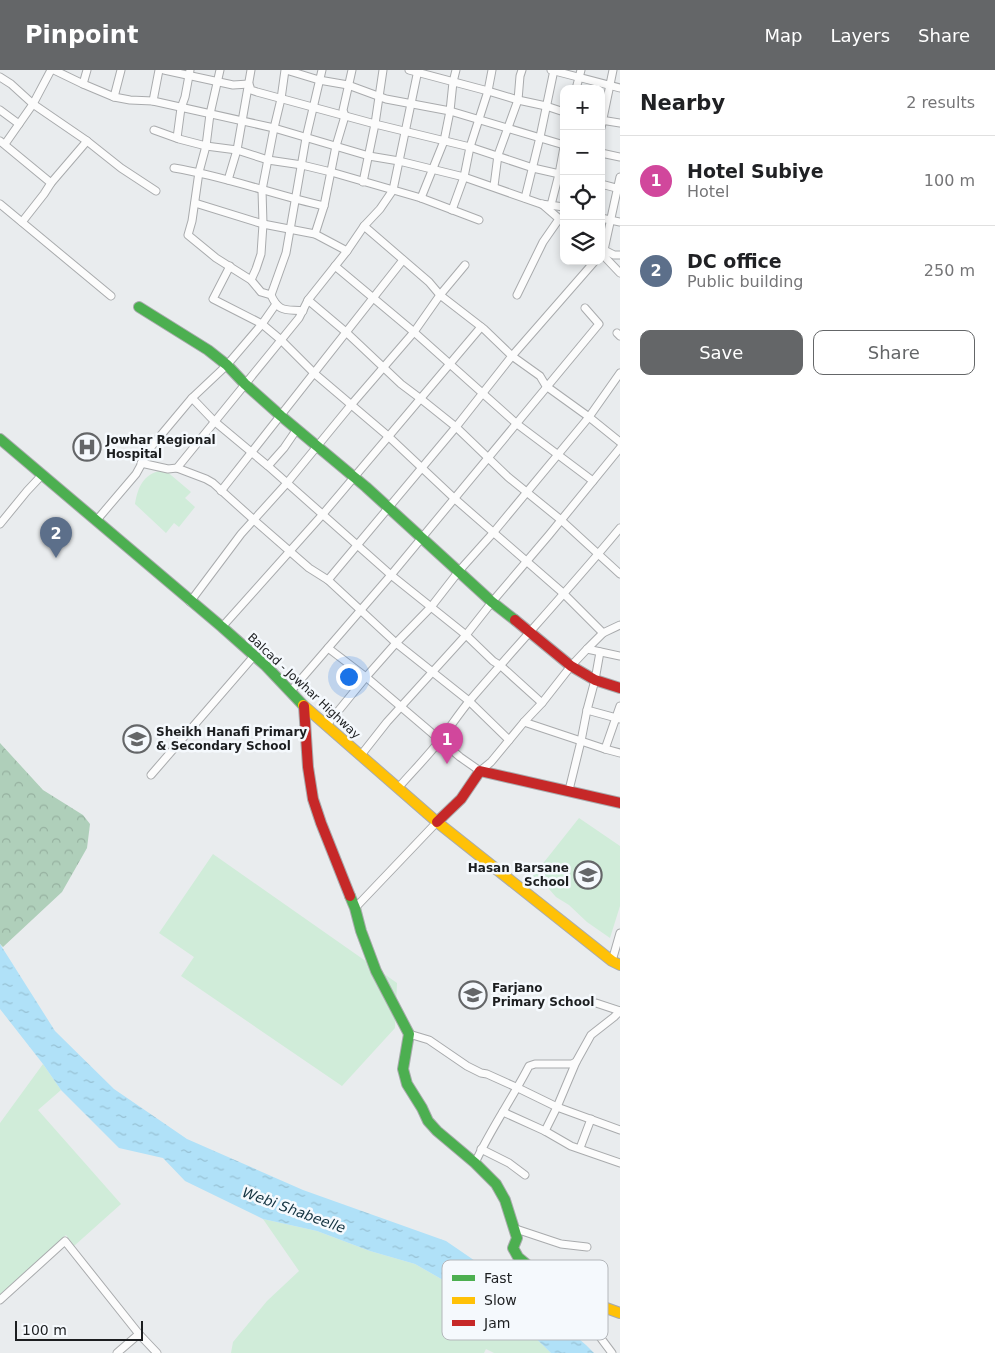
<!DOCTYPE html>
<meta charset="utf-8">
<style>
body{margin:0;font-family:"DejaVu Sans",sans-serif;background:#f2f2f2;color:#202124}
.controls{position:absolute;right:15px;top:15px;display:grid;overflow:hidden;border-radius:10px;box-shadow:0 2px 8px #0003}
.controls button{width:45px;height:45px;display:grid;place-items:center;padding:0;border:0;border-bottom:1px solid #e0e0e0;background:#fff;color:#202124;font:25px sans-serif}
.scale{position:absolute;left:15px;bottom:12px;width:128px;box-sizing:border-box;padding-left:5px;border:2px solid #1c1e20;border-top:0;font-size:14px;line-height:18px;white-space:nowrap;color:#1c1e20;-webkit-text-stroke:4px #f5f9fd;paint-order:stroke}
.you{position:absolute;left:348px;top:606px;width:18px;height:18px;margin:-12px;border:4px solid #fff;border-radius:50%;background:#1a73e8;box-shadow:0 0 0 8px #1a73e833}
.badge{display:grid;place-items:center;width:32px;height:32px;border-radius:50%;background:#646668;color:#fff;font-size:16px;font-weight:700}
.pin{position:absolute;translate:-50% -41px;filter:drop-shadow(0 1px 2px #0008)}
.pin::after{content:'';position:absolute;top:26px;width:18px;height:15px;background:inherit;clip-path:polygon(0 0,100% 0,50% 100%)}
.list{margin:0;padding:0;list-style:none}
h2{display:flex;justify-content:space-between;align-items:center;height:65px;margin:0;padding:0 20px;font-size:21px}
h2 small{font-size:16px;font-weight:400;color:#757577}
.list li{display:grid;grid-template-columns:32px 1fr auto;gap:15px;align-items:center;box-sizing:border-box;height:90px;padding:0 20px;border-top:1px solid #e0e0e0}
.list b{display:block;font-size:19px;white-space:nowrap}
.list p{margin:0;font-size:16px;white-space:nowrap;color:#757577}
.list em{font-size:16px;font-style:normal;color:#757577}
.actions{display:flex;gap:10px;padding:15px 20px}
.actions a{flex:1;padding:11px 0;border:1px solid #646668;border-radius:10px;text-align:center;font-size:18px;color:#646668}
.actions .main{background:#646668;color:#fff}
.icon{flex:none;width:28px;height:28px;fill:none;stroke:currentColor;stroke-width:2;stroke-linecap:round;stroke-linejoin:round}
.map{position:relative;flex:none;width:620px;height:1283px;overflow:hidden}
header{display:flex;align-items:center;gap:30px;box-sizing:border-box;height:70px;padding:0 25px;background:#646668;color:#fff}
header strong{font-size:24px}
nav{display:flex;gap:28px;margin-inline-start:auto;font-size:18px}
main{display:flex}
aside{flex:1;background:#fff}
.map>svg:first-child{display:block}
.grass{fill:#d0ecd9}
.forest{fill:url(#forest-crowns)}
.water{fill:url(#water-ripples)}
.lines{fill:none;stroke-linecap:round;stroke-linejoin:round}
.street-casing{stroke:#a9abad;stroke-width:9}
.fast-casing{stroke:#a9abad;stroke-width:12}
.slow-casing{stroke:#a9abad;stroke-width:12}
.jam-casing{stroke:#a9abad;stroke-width:12}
.street{stroke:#fcfcfc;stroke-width:7}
.fast{stroke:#4caf50;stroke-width:10}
.slow{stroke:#ffc107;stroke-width:10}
.jam{stroke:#c62828;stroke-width:10}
.labels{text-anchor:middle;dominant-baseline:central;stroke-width:5;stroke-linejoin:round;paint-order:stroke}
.poi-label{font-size:12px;font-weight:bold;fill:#1c1e20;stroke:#f5f9fd;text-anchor:start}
.street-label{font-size:12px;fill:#1c1e20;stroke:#f5f9fd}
.water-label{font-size:14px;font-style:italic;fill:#10303e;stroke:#f5f9fd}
.key{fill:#f5f9fd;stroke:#b4b7bb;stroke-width:1}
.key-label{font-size:14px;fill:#1c1e20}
</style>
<header>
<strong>Pinpoint</strong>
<nav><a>Map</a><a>Layers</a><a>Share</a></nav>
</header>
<main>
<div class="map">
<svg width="620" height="1283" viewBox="0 0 620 1283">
<defs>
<pattern id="forest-crowns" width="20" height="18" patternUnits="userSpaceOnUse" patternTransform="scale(1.25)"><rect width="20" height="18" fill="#afcfba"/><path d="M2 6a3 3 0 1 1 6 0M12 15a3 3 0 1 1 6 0" fill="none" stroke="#96b1a0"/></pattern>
<pattern id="water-ripples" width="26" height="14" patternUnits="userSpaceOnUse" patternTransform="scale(1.25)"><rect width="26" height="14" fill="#b0e1f8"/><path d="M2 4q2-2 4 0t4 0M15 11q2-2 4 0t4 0" fill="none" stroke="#97c1d4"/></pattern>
</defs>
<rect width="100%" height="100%" fill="#e9ecee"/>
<g class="grass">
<path d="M165 400 191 422 185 428 195 437 179 457 174 453 166 463 135 434C138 415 145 402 165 400Z"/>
<path d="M579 748 620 776V836L610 868 587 852 569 835 556 827 549 819 533 806Z"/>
<path d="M213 784 397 913 395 958 342 1016 181 906 194 887 159 863Z"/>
<path d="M43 994 61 1020 38 1040 121 1134 74 1176 66 1165 0 1225V1053Z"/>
<path d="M263 1149 317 1161 370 1181 415 1194 522 1255 551 1283H494L486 1279 484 1283H231L233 1272 267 1231 299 1201Z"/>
</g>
<path class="forest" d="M0 673 43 720 83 745 90 754 87 778 62 822 3 877 0 874Z"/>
<path class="water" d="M0 874 55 961 114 1019 187 1069 303 1120 446 1171 538 1234 586 1275 594 1283H551L522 1255 415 1194 370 1181 317 1161 263 1149 185 1111 163 1088 119 1078 61 1020 43 994 0 939Z"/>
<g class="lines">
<g class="street-casing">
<g id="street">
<path d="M54 0 83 14 114 27 130 30 153 31 274 58 369 86 399 91 464 107 541 134 564 137"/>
<path d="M164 0 233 15 249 14 251 20 257 22 375 54 470 77 533 98 564 105"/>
<path d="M220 0 210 44 206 76 199 102 192 151 188 165 216 188 251 210 261 222 271 225C279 243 286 239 303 241"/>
<path d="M286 0 319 10 348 15 386 29 450 41 564 75"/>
<path d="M409 0 488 21 518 30 546 36 564 42"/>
<path d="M551 0 620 18"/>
<path d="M0 7 11 14 33 34 87 71 121 98 156 121"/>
<path d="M83 14 87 0"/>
<path d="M576 19 581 0"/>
<path d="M114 27 121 0"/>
<path d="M153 31 159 0"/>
<path d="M0 40 19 54"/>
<path d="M601 50 620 53"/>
<path d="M601 58 613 0"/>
<path d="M154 60 179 69 206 76 237 80 268 90 302 95 331 102 421 128 479 150"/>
<path d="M177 68 181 38 185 27 190 0"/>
<path d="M0 71 51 113 44 124 22 152"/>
<path d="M5 74 33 34 51 0"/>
<path d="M601 83 620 87"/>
<path d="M174 98C225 106 274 125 324 136"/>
<path d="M228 110 237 80 251 0"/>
<path d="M363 112 375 54 383 0"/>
<path d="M51 113 87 71"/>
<path d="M601 114 620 119"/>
<path d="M494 116 498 85 518 30 520 6 522 0"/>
<path d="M421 128 444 71 450 41 453 12 456 0"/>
<path d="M525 128 540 67 554 0"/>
<path d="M195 133 263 154 315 164 347 181"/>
<path d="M0 134 111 226"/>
<path d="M542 134 564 153"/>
<path d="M551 135 559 104 564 77"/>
<path d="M452 140 464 107 470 77 488 21 492 0"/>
<path d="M601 148 620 152"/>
<path d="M364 156 429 212 440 225 484 259 512 286 540 306 546 316 589 347 620 372"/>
<path d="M315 164 324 136 336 76 345 46 343 40 352 0"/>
<path d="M604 180 614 185H620"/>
<path d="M601 183 620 203"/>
<path d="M601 184 604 180 620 107"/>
<path d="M230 196 213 229 262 254 281 270 315 304 388 366 455 429 563 523 603 563"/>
<path d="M335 196 414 262 517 354 593 411"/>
<path d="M251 210 256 199 261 184 263 154 262 120 274 58 281 29 285 0"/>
<path d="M271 225 286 183 306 68 322 0"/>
<path d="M517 225 543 172 559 149"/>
<path d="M308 230 347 263 401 314 421 329 456 357 508 407 561 450 620 504"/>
<path d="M617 263 620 266"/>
<path d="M192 328 214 351 268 396 391 505 466 565 493 591 501 596 542 633"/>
<path d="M141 393 168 399 177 398 299 248 308 230 347 181 364 156 380 139 393 120 418 0"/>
<path d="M268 396 284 378 297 359"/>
<path d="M177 398 206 409 213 413 254 450 309 498 328 510 396 573 469 631 509 670"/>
<path d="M221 421 403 190"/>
<path d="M96 451 136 404 151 377 192 328 227 295 262 254 276 234"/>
<path d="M0 454 27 421 42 405"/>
<path d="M328 510 456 357 512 286 595 191"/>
<path d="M190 532 241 464 287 413 351 335 414 262 440 225 465 195"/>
<path d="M222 557 323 444 481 257"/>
<path d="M328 578 366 607 460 687 480 701 491 692 524 652 542 633 571 596 587 579 603 563 620 555"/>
<path d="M587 579 620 586"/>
<path d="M290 622 391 505 599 254 585 238"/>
<path d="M587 640 620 649"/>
<path d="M524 652 605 679 620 683"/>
<path d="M326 656 366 607 396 573 431 537 459 501 493 463 589 347 620 303"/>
<path d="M605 679 620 636"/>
<path d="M361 685 387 652 466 565 492 532 549 465 620 378"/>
<path d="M151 705 254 586"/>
<path d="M399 717C413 701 428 686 441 669 451 656 460 642 471 629 520 572 572 516 620 458"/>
<path d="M569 720 581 671 587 640 595 610 600 582"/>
<path d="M355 838 437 752"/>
<path d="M612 891 620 863"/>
<path d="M596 933 620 941"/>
<path d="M409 964 429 970 467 996 481 1003 487 1004 518 1018 557 1037 620 1060"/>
<path d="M503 1042 545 1061 571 1076 620 1093"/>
<path d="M545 1061 557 1037 576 992"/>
<path d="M580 1078 591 1049"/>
<path d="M481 1079 509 1093 525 1105"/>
<path d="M475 1093C490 1060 512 1029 529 996L535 994H572L576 992 591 965 614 947 620 941"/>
<path d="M513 1158 561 1174 587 1177"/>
<path d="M573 1226 594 1259 612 1283"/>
<path d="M0 1230 65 1171 139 1264 157 1283"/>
<path d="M117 1283 139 1264"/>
</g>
</g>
<g class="fast-casing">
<g id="fast">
<path d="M139 237 208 280 227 295 245 314 281 346 366 417 492 532 515 550"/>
<path d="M0 369 222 557 266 596 303 635"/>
<path d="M350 826 355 838 361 861 376 901 409 964 403 999 407 1014 422 1038 428 1051 437 1061 475 1093 496 1114 505 1130 517 1168 513 1178 518 1187 530 1197"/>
</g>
</g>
<g class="slow-casing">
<g id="slow">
<path d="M303 635 437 752 612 891 620 895"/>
<path d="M530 1197 552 1214 573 1226 620 1243"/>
</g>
</g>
<g class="jam-casing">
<g id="jam">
<path d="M515 550 571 596 595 610 620 618"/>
<path d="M304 636 308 697 313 729 321 753 350 826"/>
<path d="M437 752 461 729 480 701 620 733"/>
</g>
</g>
<use href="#street" class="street"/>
<use href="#fast" class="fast"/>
<use href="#slow" class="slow"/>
<use href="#jam" class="jam"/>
</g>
<defs>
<g id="hospital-ring" transform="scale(1.4375)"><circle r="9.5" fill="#f5f9fd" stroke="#646668" stroke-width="1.5"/><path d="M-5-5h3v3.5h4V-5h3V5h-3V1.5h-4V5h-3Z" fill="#646668"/></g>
<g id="school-ring" transform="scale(1.4375)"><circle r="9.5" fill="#f5f9fd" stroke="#646668" stroke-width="1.5"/><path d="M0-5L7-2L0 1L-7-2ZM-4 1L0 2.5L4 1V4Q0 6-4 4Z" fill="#646668"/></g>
</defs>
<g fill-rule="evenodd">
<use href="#hospital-ring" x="87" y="377"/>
<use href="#school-ring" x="137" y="669"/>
<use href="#school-ring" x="588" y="805"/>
<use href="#school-ring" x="473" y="925"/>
</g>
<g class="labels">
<g class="poi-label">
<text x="106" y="370">Jowhar Regional<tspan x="106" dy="14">Hospital</tspan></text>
<text x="156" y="662">Sheikh Hanafi Primary<tspan x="156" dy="14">&amp; Secondary School</tspan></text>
<text x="569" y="798" text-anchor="end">Hasan Barsane<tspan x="569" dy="14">School</tspan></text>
<text x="492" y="918">Farjano<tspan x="492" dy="14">Primary School</tspan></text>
</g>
<g class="street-label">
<text transform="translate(304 616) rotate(43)">Balcad - Jowhar Highway</text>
</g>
<g class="water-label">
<text transform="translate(294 1140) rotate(20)">Webi Shabeelle</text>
</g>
</g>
<rect x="442" y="1190" width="166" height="80" rx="8" class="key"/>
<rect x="452" y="1205" width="23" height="6" fill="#4caf50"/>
<rect x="452" y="1227" width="23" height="7" fill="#ffc107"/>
<rect x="452" y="1250" width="23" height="6" fill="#c62828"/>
<g class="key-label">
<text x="484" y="1213">Fast</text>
<text x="484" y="1235">Slow</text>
<text x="484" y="1258">Jam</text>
</g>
</svg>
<div class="controls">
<button>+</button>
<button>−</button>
<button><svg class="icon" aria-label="locate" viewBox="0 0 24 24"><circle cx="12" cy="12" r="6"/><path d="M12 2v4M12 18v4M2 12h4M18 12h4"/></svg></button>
<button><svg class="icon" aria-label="layers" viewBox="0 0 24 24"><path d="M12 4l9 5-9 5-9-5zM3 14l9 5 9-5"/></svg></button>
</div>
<div class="scale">100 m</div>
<div class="you"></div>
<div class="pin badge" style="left:447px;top:694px;background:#d1479c">1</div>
<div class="pin badge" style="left:56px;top:488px;background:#5c6f8a">2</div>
</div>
<aside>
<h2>Nearby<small>2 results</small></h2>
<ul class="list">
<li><span class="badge" style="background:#d1479c">1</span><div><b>Hotel Subiye</b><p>Hotel</p></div><em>100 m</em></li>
<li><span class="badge" style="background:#5c6f8a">2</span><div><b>DC office</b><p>Public building</p></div><em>250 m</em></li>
</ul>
<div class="actions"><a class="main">Save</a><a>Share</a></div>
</aside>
</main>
